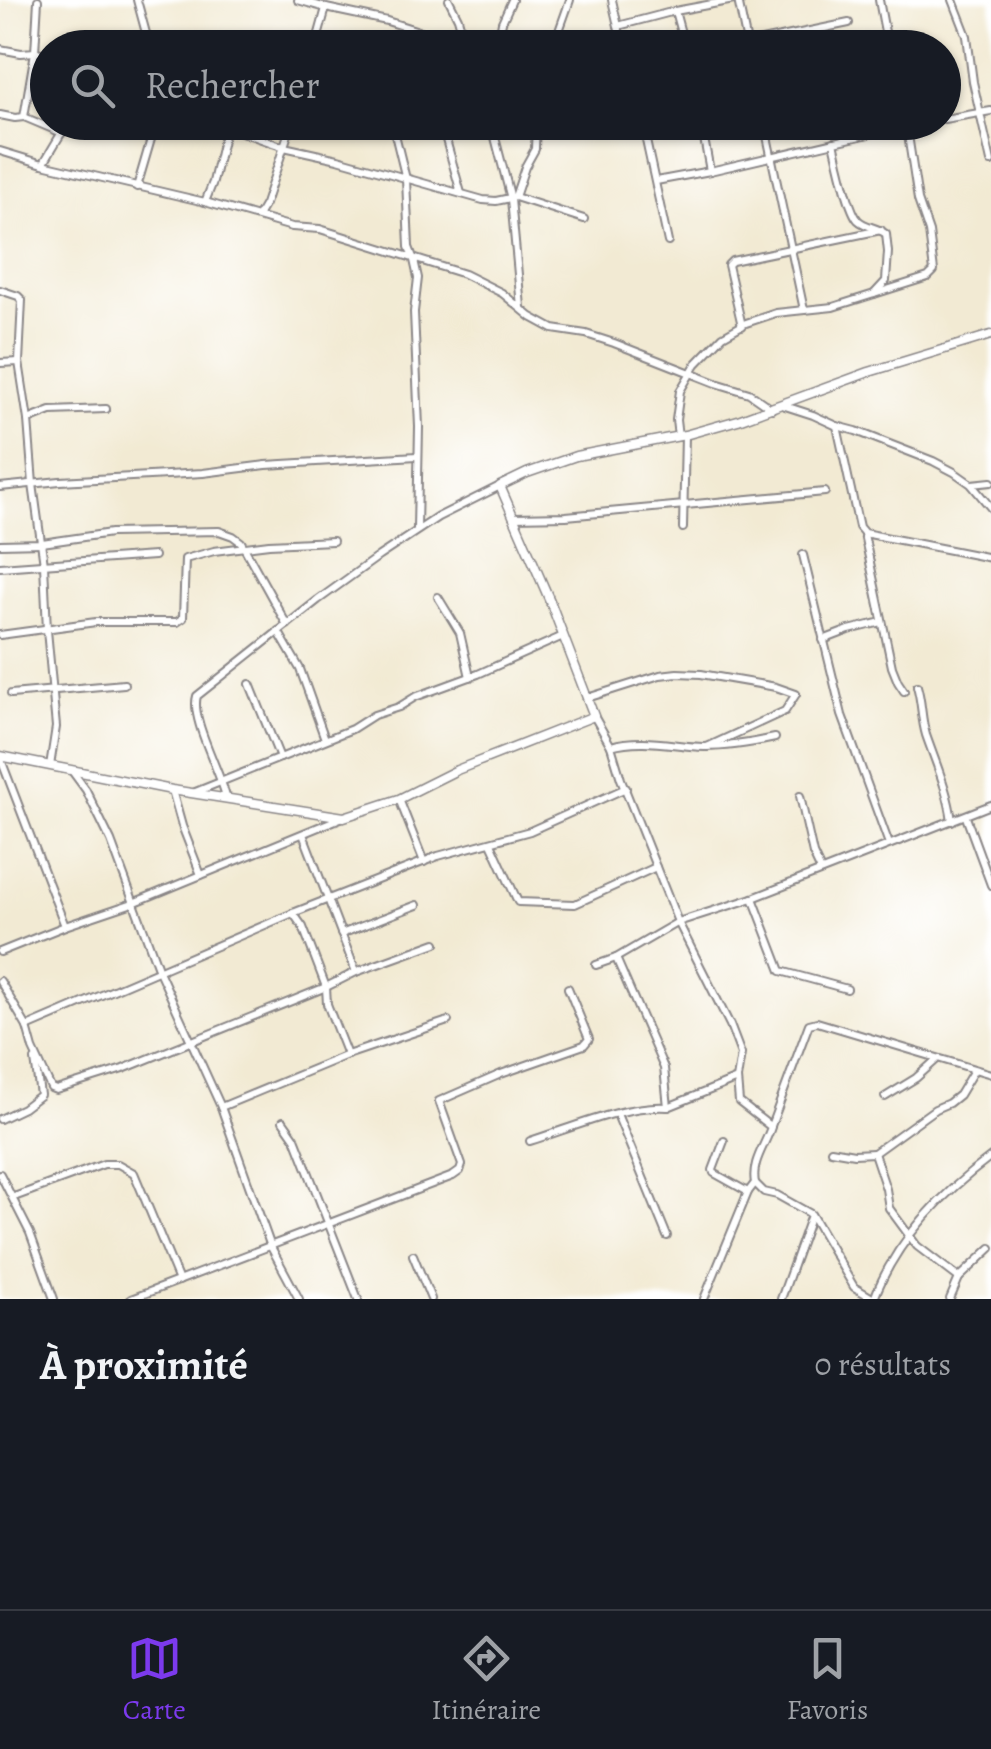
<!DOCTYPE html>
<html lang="fr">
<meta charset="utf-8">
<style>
body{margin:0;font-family:Alegreya,serif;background:#242831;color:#f1f3f6}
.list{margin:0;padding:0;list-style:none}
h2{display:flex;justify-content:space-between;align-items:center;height:130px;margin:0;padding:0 40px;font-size:42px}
h2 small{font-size:32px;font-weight:400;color:#9ea1a6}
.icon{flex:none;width:55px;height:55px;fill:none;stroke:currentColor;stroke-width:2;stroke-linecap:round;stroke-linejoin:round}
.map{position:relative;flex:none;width:991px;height:1299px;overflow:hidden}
.search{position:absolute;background:#171b24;box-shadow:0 2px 8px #0004;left:30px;right:30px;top:30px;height:110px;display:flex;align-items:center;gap:25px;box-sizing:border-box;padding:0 35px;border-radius:55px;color:#9ea1a6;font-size:38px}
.sheet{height:310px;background:#171b24}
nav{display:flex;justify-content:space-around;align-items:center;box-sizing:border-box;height:140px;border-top:2px solid #363941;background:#171b24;font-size:28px;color:#9ea1a6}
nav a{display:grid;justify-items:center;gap:5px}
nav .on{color:#7c3aed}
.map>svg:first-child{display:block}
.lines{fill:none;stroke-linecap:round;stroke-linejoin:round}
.minor-casing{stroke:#8a8687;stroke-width:10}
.tertiary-casing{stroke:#8a8687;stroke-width:11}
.minor{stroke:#fff;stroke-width:6}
.tertiary{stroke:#fff;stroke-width:8}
</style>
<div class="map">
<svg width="991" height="1299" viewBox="0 0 991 1299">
<rect width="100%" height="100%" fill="#fff"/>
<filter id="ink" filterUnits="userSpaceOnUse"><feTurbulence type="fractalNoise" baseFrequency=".01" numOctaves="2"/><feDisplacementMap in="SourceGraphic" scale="20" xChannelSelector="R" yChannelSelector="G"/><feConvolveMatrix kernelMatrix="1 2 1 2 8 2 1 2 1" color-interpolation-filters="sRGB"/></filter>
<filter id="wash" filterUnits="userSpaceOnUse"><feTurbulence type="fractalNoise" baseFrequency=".0048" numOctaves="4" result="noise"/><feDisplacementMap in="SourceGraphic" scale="40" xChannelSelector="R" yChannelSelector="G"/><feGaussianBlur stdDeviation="2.25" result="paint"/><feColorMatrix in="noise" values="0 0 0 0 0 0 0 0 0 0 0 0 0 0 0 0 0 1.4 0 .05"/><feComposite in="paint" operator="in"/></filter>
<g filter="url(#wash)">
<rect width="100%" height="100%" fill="#f2ead3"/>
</g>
<g filter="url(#ink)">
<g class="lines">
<g class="minor-casing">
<g id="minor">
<path d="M137 0 150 48"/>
<path d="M298 0 326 8 315 48"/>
<path d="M449 0 458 18 466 46 471 48"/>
<path d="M612 0 623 48"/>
<path d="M738 0 748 48"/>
<path d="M879 0 888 48"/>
<path d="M953 0 967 36 973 82 991 162"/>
<path d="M326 8 387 21 466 46"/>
<path d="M675 11 685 48"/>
<path d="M618 26 675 11 734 0"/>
<path d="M747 44 849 23"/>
<path d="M497 48 502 22 512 0"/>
<path d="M553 48 570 0"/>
<path d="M0 49 21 53 35 52 38 0"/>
<path d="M0 115 15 118 24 117 35 52 48 54"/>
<path d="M24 117 62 133"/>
<path d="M944 119 991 111"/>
<path d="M213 122 284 147 338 159 483 200 496 201 515 197 584 219"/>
<path d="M392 122 406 179 409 247 414 260 418 278 414 312 419 427 417 529"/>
<path d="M423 122 442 128"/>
<path d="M441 122 461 193"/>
<path d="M491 122 511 199 521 307"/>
<path d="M642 122 668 242"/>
<path d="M701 122 710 171"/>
<path d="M764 122 804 310"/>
<path d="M834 142C838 159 848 209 858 220 865 227 877 227 886 234L888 252 886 281 874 294"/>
<path d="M0 151 43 164 205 202 292 227 320 229 464 274 502 293 531 317 553 329 586 334 614 343 716 383 749 393 772 409"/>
<path d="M43 164 68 122"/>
<path d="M656 181 710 171 921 122"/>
<path d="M137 187 156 122"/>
<path d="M515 197 525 167 535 149 536 122"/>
<path d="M205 202 213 182 226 127"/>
<path d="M258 216 265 204 292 122"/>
<path d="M0 290 18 296 22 300 19 362 28 420 33 484 44 564 47 630 56 727 50 766"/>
<path d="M742 326 728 265 732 261 881 230"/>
<path d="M0 363 19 362"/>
<path d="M782 405 813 415 837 426 856 431 933 461 954 472 971 484 991 508"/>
<path d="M28 420 51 411 106 409"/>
<path d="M837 426 859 527 864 533 991 558"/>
<path d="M678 437 676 420 680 391 696 364 723 336 746 323 776 313 833 307 928 277 934 271 929 232 918 200 906 122"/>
<path d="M972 484 991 482"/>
<path d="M0 487 60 481 203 473 266 465 417 456"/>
<path d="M514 517 566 516 825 492"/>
<path d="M683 528 685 435"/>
<path d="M864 534 892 667 898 682 904 691"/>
<path d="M0 544 42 543 111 533 219 531 233 536 241 542 287 625"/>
<path d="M803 555 842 715 889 844"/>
<path d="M0 567 154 556"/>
<path d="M438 597 460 633 470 677"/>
<path d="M278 631 300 669 325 739"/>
<path d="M0 635 96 622H177L183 618 185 559 214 551 269 544 333 541"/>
<path d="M823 640 849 630 882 622"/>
<path d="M250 684 280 758"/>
<path d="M917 686C922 702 921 719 926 735 936 764 948 790 952 821"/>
<path d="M11 694 124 684"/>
<path d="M587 698 660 675 677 673 701 674 776 687 796 694 785 711 707 747"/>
<path d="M594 716 611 746 621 779 678 922 730 1025 741 1054 737 1079 739 1102 771 1127C765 1146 751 1162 755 1183L764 1192 777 1195 811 1214 854 1287 874 1299"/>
<path d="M611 746C641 737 674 746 704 747 728 747 752 743 775 738"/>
<path d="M0 757 65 926"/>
<path d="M72 771 86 790 111 841 159 971 221 1107 271 1247 299 1299"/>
<path d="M172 790 182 826 201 875"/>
<path d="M193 793 352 729 374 715 399 707 415 697 478 674 563 636"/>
<path d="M800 796 813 854 821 871"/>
<path d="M226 797C220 770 190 719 197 696L318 600 379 556 438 517 500 486"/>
<path d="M399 799 424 862"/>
<path d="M966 817 991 885"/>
<path d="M303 834 356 972"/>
<path d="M491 843 518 902 575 904 656 867"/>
<path d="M753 898 781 971 847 989"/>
<path d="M293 913 303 927 326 987 327 1004 347 1055"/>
<path d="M341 934 417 905"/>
<path d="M0 952 65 926 133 903 343 817"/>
<path d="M616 958 664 1068 668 1107 737 1079"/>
<path d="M596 965 616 958 678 922 753 898 991 805"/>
<path d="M0 981 27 1027 33 1049 51 1088 56 1090 123 1069 326 987 356 972 436 943"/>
<path d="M27 1027 293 913 438 856 530 831 626 788"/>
<path d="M885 1097 916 1078 936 1060"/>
<path d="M221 1107 347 1055 448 1021"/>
<path d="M617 1114 667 1236"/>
<path d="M0 1119 23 1108 40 1095 35 1060"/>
<path d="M283 1121 295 1138 358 1299"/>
<path d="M771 1126 809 1024 817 1022 991 1074"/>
<path d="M530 1141C572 1128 625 1104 668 1107"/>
<path d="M724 1141 713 1170 714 1173 748 1192"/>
<path d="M831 1150 854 1154 874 1153 886 1189 889 1208 917 1246 959 1278 991 1248"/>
<path d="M874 1153 935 1109 949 1103 959 1095 974 1070"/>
<path d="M0 1174 30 1233 54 1299"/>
<path d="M14 1197 104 1164H118L134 1173 179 1281"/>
<path d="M413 1255 431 1299"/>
<path d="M131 1299 453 1176 460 1171 462 1165 439 1101 501 1074 584 1045 589 1039 568 988"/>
<path d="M704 1299 748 1192 755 1183"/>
<path d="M781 1299 811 1215"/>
<path d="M874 1299C896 1240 941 1194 991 1157"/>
<path d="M950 1299 959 1278"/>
</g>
</g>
<g class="tertiary-casing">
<path id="tertiary" d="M0 756 172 790 344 817 399 799 457 770 594 716 550 601 500 486 527 473 576 456 685 435 738 420 869 372 991 335"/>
</g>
<use href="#minor" class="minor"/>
<use href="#tertiary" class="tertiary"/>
</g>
</g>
</svg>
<div class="search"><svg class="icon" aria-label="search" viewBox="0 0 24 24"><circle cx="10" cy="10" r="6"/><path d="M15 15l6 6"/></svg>Rechercher</div>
</div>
<section class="sheet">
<h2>À proximité<small>0 résultats</small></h2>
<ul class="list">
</ul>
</section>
<nav>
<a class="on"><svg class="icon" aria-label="map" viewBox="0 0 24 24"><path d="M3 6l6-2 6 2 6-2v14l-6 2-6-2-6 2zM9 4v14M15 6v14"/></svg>Carte</a>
<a><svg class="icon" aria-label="directions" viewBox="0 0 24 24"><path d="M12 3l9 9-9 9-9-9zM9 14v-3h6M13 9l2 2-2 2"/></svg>Itinéraire</a>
<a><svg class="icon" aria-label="saved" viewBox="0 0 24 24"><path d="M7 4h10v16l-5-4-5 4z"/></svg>Favoris</a>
</nav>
